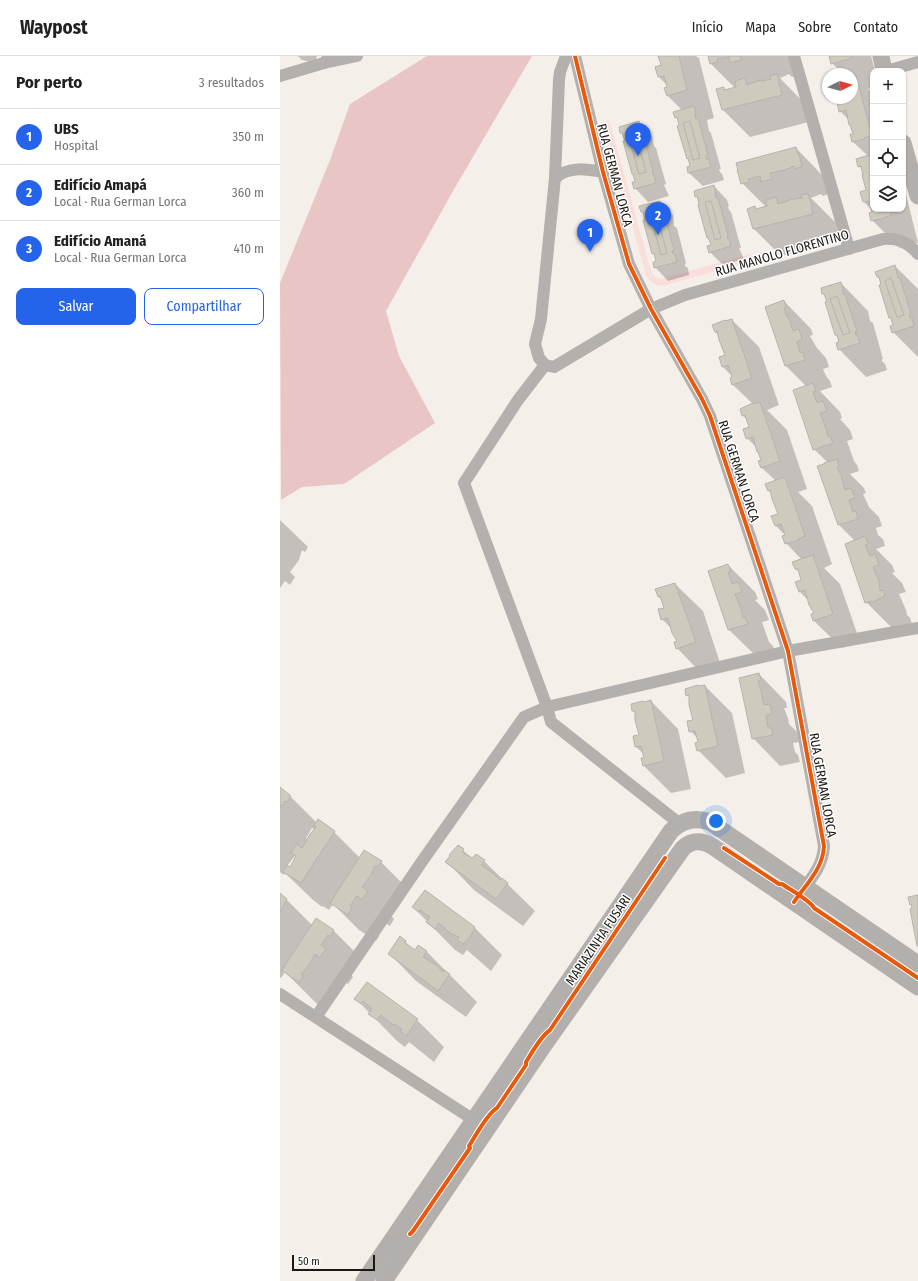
<!DOCTYPE html>
<html lang="pt">
<meta charset="utf-8">
<style>
body{margin:0;font-family:"Fira Sans Condensed",sans-serif;background:#f6f6f6;color:#202124}
.controls{position:absolute;right:12px;top:12px;display:grid;overflow:hidden;border-radius:8px;box-shadow:0 1px 3px #0004}
.controls button{width:36px;height:36px;display:grid;place-items:center;padding:0;border:0;border-bottom:1px solid #e0e0e0;background:#fff;color:#202124;font:20px sans-serif}
.compass{position:absolute;left:542px;top:12px;width:36px;height:36px;border-radius:50%;background:#fff;box-shadow:0 1px 3px #0004;rotate:84deg}
.scale{position:absolute;left:12px;bottom:10px;width:83px;box-sizing:border-box;padding-left:4px;border:2px solid #1c1915;border-top:0;font-size:11px;line-height:14px;white-space:nowrap;color:#1c1915;-webkit-text-stroke:3px #fff;paint-order:stroke}
.you{position:absolute;left:436px;top:765px;width:14px;height:14px;margin:-10px;border:3px solid #fff;border-radius:50%;background:#1a73e8;box-shadow:0 0 0 6px #1a73e833}
.badge{display:grid;place-items:center;width:26px;height:26px;border-radius:50%;background:#2563eb;color:#fff;font-size:13px;font-weight:700}
.pin{position:absolute;translate:-50% -33px;filter:drop-shadow(0 1px 2px #0008)}
.pin::after{content:'';position:absolute;top:21px;width:14px;height:12px;background:inherit;clip-path:polygon(0 0,100% 0,50% 100%)}
.list{margin:0;padding:0;list-style:none}
h2{display:flex;justify-content:space-between;align-items:center;height:52px;margin:0;padding:0 16px;font-size:17px}
h2 small{font-size:13px;font-weight:400;color:#757577}
.list li{display:grid;grid-template-columns:26px 1fr auto;gap:12px;align-items:center;box-sizing:border-box;height:56px;padding:0 16px;border-top:1px solid #e0e0e0}
.list b{display:block;font-size:15px;white-space:nowrap}
.list p{margin:0;font-size:13px;white-space:nowrap;color:#757577}
.list em{font-size:13px;font-style:normal;color:#757577}
.actions{display:flex;gap:8px;padding:12px 16px}
.actions a{flex:1;padding:9px 0;border:1px solid #2563eb;border-radius:8px;text-align:center;font-size:14px;color:#2563eb}
.actions .main{background:#2563eb;color:#fff}
.icon{flex:none;width:22px;height:22px;fill:none;stroke:currentColor;stroke-width:2;stroke-linecap:round;stroke-linejoin:round}
.map{position:relative;flex:none;width:638px;height:1225px;overflow:hidden}
header{display:flex;align-items:center;gap:24px;box-sizing:border-box;height:56px;padding:0 20px;background:#fff;border-bottom:1px solid #e0e0e0}
header strong{font-size:19px}
nav{display:flex;gap:22px;margin-inline-start:auto;font-size:14px}
main{display:flex}
aside{flex:1;background:#fff}
.map>svg:first-child{display:block}
.green{fill:#fadedc}
.forest{fill:#e9c6c5}
.shadow{fill:#0003;fill-rule:evenodd}
.building{fill:#cecbbe;stroke:#b6b3ae}
.lines{fill:none;stroke-linecap:round;stroke-linejoin:round}
.street{stroke:#b4b0ae;stroke-width:12}
.secondary{stroke:#b3afad;stroke-width:17}
.cycleway-casing{stroke:#fff;stroke-width:6}
.cycleway{stroke:#e8590c;stroke-width:4}
.labels{text-anchor:middle;dominant-baseline:central;stroke-width:3;stroke-linejoin:round;paint-order:stroke}
.street-label{font-size:13px;fill:#1c1915;stroke:#fff}
</style>
<header>
<strong>Waypost</strong>
<nav><a>Início</a><a>Mapa</a><a>Sobre</a><a>Contato</a></nav>
</header>
<main>
<aside>
<h2>Por perto<small>3 resultados</small></h2>
<ul class="list">
<li><span class="badge">1</span><div><b>UBS</b><p>Hospital</p></div><em>350 m</em></li>
<li><span class="badge">2</span><div><b>Edifício Amapá</b><p>Local · Rua German Lorca</p></div><em>360 m</em></li>
<li><span class="badge">3</span><div><b>Edifício Amaná</b><p>Local · Rua German Lorca</p></div><em>410 m</em></li>
</ul>
<div class="actions"><a class="main">Salvar</a><a>Compartilhar</a></div>
</aside>
<div class="map">
<svg width="638" height="1225" viewBox="0 0 638 1225">
<rect width="100%" height="100%" fill="#f5efe9"/>
<path class="green" d="M329 64 371 215 375 221 381 223 470 198 472 205 386 229C375 231 369 226 365 216L324 66Z"/>
<path class="forest" d="M147 0H252L173 135 106 255 119 300 155 367 64 428 22 431 1 444 0 227 50 104 70 48Z"/>
<g class="shadow">
<path d="M18 0H37L35 7 22 4Z"/>
<path d="M380 0H416L419 2 434 62 427 64 429 75 431 77 441 113H439L440 116 442 118 444 124 423 130 409 117 408 112 411 111 410 104 407 102 399 64 396 61 402 54 387 39 388 30 379 21 376 12 383 10Z"/>
<path d="M428 0H512L517 19 512 21 509 18 500 22 524 47 529 66 470 81 443 54 444 32 446 35 455 32 431 8Z"/>
<path d="M553 0H591L595 15H593V31L588 33 593 38V153H623V126L638 187 620 192 592 164 593 155 584 146 588 135 583 114 579 110 589 101 572 85 574 78 568 63 560 55 564 44 563 42H572V18H563L552 7Z"/>
<path d="M359 67 372 80 374 90 376 92 386 128 384 129 389 140 368 146 355 132 357 126 344 79 341 77Z"/>
<path d="M516 92 543 120 549 138 543 140 541 138 531 142 555 166 560 185 501 200 474 173 468 153 475 152 477 154 486 151 462 127Z"/>
<path d="M434 130 447 144 449 150H448L449 154 451 156 461 192H459L464 203 443 209 430 196 432 190 428 181 419 150 421 149 419 143 416 140Z"/>
<path d="M379 146 393 159 394 170 397 172 406 207 405 208V210L408 212 409 219 388 225 375 211 377 205 375 199 373 197 364 159 362 156Z"/>
<path d="M615 210 638 233V301L613 276 614 270 613 264 610 262 601 224 598 221Z"/>
<path d="M561 227 588 255 590 265 593 267 603 303H602V305L605 308 607 314 586 321 559 293 560 287 558 281 556 279 547 241 543 238Z"/>
<path d="M504 245 531 273 533 279 530 280 534 287 537 292 546 302 549 311 543 313 546 320 550 325 552 331 540 335 560 356 562 362 560 363 570 374 573 383 567 385 574 405 577 409 579 415 570 418 584 432 586 437 583 438 589 451 599 461 602 470 596 472 598 479 603 483 605 490 596 493 612 509 615 516 612 517 622 527 626 536 619 538 626 554 627 559 630 562 632 568 614 574 586 546 575 485 559 469 548 407 534 393 526 330 506 310 486 252Z"/>
<path d="M452 264 479 291 499 349 487 354 507 374 527 433 518 436 532 450 552 508 544 512 560 528 580 586 562 592 534 565 532 559 535 558 529 545 520 536 516 527 522 525 520 517 516 513 522 504 506 487V480L496 470 499 458 492 438 488 434 496 425 482 412 483 405 480 398 477 392 467 382 470 371 468 364 463 360 473 348 453 329V321L443 311 440 301 446 299 439 279 435 276 445 266Z"/>
<path d="M0 464 28 491 25 496 22 494 19 504 10 516 15 521 10 529 5 525 0 532Z"/>
<path d="M448 509 475 536 478 543 475 544 485 554 489 564 482 566 489 586 493 590 495 595 477 601 449 574 429 516Z"/>
<path d="M395 528 423 555 442 613 424 620 397 592 398 585 392 573 382 563 385 552 383 545 378 540Z"/>
<path d="M479 618 506 646 507 652H504L508 662 509 668 517 676 519 686 513 687 515 696 518 699 520 706 500 710 473 682 460 622Z"/>
<path d="M425 630 452 657 465 717 446 722 418 694 419 687V683L410 675 415 664 410 642 407 639Z"/>
<path d="M371 645 398 673 411 733 391 737 364 710 365 702V699L356 691 361 680 356 658 353 655 364 646Z"/>
<path d="M0 734 11 741 37 767 54 776 80 802 101 806 128 833 110 858 114 863 110 870 105 867 97 878 99 880 96 885 79 874 53 848 49 854 43 850 42 851 32 843 5 817 4 819 0 816ZM32 772 35 774 28 784 26 782ZM15 800 17 801 10 812 7 810Z"/>
<path d="M178 790 193 803 204 805 255 855 243 870 194 834 167 806Z"/>
<path d="M145 836 195 872 222 899 211 915 187 894 183 899 175 894 133 851Z"/>
<path d="M0 839 7 844 33 870 37 864 54 875 81 902 69 916 73 921 68 928 63 925 47 953 36 947 5 916 1 922 0 921Z"/>
<path d="M120 881 135 895 139 890 147 896 197 946 186 961 136 925 109 897Z"/>
<path d="M88 927 137 964 164 991 154 1006 129 986 125 991 117 985 76 943Z"/>
</g>
<g class="building">
<path d="M378 0H399L407 34 387 40 384 32 387 31 384 20 378 21 375 11 381 9Z"/>
<path d="M428 0H460L461 4 450 7 449 1 437 3 438 6 430 8Z"/>
<path d="M549 0H571L572 2 551 8Z"/>
<path d="M497 18 502 39 442 54 436 33 444 31V34L456 31 455 25 465 22 467 29 481 24 482 25 491 23 490 20Z"/>
<path d="M576 19 592 80 584 82 585 83 572 86 570 78H573L570 69H569L566 54 559 56 557 45 563 44 562 42H572V20Z"/>
<path d="M414 50 416 58H415L416 63 418 62 428 99 426 100 427 104 429 103 431 111 408 117 407 111 410 110 408 102 407 103 397 70 399 69 397 61 395 62 393 56Z"/>
<path d="M359 65 362 73H360L361 79 363 78 373 115H372L373 119H374L376 127 354 133 352 126H355L353 118H352L343 85H345L342 77H340L339 71Z"/>
<path d="M410 65 420 102 413 104 403 67Z"/>
<path d="M356 79 366 116 359 118 349 81Z"/>
<path d="M516 91 518 98H519L522 111 514 113V110L505 114 490 117 492 123 481 126 480 120 468 123 469 126 461 128 457 114H458L456 107Z"/>
<path d="M589 99V100L593 99V153H610L612 159 601 163 591 165 589 157 592 156 589 145 583 146 580 136 586 134 582 119H583L581 110 578 111 576 103Z"/>
<path d="M434 129 436 137H435L436 142H438L448 179H447L448 183 449 182 451 190 429 197 427 190 431 189 428 181 427 182 418 149 419 148 417 140 415 141 414 135Z"/>
<path d="M528 138 532 150 531 151 533 158 473 173 467 153 475 150 476 153 487 150 486 144 496 141 498 148 513 143 522 142 521 139Z"/>
<path d="M380 145 382 152 380 153 382 158 384 157 394 194 392 195 393 198H395L397 206 374 212 373 206 376 205 374 197 372 198 363 164H365L363 156H361L359 150Z"/>
<path d="M431 145 441 182 435 184 425 146Z"/>
<path d="M377 160 387 197 381 199 371 161Z"/>
<path d="M615 209 618 222H620L631 258 629 259 630 262H632L634 270 612 277 610 270 613 269 611 262H609L599 229H601L599 221H597L595 216Z"/>
<path d="M611 222 624 259 617 261 605 225Z"/>
<path d="M561 226 564 239H565L577 275 575 276 576 279H577L580 287 558 294 556 287 559 286 557 279H555L545 246H547L544 238H542L541 232Z"/>
<path d="M557 240 570 277 563 279 550 243Z"/>
<path d="M504 244 506 251 504 252 507 261 508 260 513 275 519 273 522 283 517 286 520 297 523 296 525 304 505 310 485 251Z"/>
<path d="M452 263 472 322 452 329 450 322 452 321 448 309 442 311 439 301 445 299 439 284 437 275 435 276 432 269 445 264V265Z"/>
<path d="M533 327 536 335 533 336 537 347 543 345 547 355 540 357 546 372 548 381 550 380 553 387 533 394 513 334Z"/>
<path d="M480 346 500 405 481 412 478 405 481 404 478 396H477L473 381 466 383 463 373 469 371 465 359 462 360 460 353 473 347V348Z"/>
<path d="M557 403 559 410 557 411 561 419 565 434 571 432 575 442 569 444 573 456 576 455 578 463 558 469 537 410 544 408V407Z"/>
<path d="M505 421 525 480 518 483 519 484 505 488 502 480 505 479 501 468 495 470 491 460 498 458 492 443 490 434 488 435 485 428Z"/>
<path d="M585 480 588 488 585 489 590 500 595 498 599 509 593 511 599 525 600 535 603 534 605 540 593 546 592 545 585 547 565 488Z"/>
<path d="M533 499 553 558 533 565 531 558 534 557 529 549 525 534 519 536 515 526 521 524 518 513H515L512 506Z"/>
<path d="M448 508 451 515 448 516 452 528 458 526 462 536 455 538 461 553 463 562 465 561 468 568 448 574 428 515Z"/>
<path d="M395 527 416 586 396 593 394 586 397 585 392 577 388 562 381 564 378 553 384 552 380 540 378 541 375 533Z"/>
<path d="M479 617 481 624 478 625 481 634 484 649 490 648 492 658 486 659 488 671H491L493 679 472 683 459 622Z"/>
<path d="M418 629V630L425 629 438 690 417 695 415 687 418 686 415 675 409 676 407 665 413 664 409 649V639L406 640 405 633Z"/>
<path d="M371 644 384 705 363 710 361 702H364L361 690 355 691 353 680 359 679 355 664V655H352L351 648 363 645 364 646Z"/>
<path d="M0 731 11 740 7 746 5 745 0 752Z"/>
<path d="M38 763 55 775 21 827 3 816 7 809 10 811 16 800 11 797 17 788 22 792 30 778 36 771 34 770Z"/>
<path d="M178 789 184 793 182 796 192 802 196 798 205 804 201 809 214 818 220 824 222 822 228 827 216 843 165 806 170 800 169 799Z"/>
<path d="M84 794 102 805 97 811 95 810 91 819 82 831 88 835 82 844 77 840 70 850 72 852 68 859 50 847Z"/>
<path d="M145 834 195 871 190 881 183 888 177 884 179 881 171 878 159 867 155 873 146 866 150 861 140 854 139 856 132 851Z"/>
<path d="M0 837 7 843 0 856Z"/>
<path d="M638 839V890H637L630 853 632 852 631 848 630 849 628 841Z"/>
<path d="M36 862 54 874 50 881 48 879 41 889 46 893 40 902 35 898 27 912 21 918 23 920 19 926 8 919 2 914Z"/>
<path d="M120 880 126 885 125 887 135 894 138 889 147 895 143 901 156 909 163 916 164 914 170 918 158 935 108 898Z"/>
<path d="M87 926 138 963 133 969H134L126 980 120 975 122 973 114 968 113 969 101 959 97 964 88 958 92 953 83 945 81 948 74 943Z"/>
</g>
<g class="lines">
<g class="street">
<path d="M286 0 280 16 279 24 275 122 261 263 255 288 259 302 265 309 274 311 371 253 405 239 603 183C618 182 628 186 638 198"/>
<path d="M295 0 323 116 349 208 371 253 422 343 430 360 508 595 544 790C543 813 526 828 514 846"/>
<path d="M514 0 569 193"/>
<path d="M44 7 77 0"/>
<path d="M606 15 638 6"/>
<path d="M0 20 44 7 50 0"/>
<path d="M275 122C289 110 306 113 323 116"/>
<path d="M265 309 238 344 184 427 267 651 271 666 400 768"/>
<path d="M0 938 200 1068"/>
<path d="M36 961 143 804 244 661 267 651 508 595 638 572"/>
</g>
<g class="secondary">
<path d="M601 0 604 15"/>
<path d="M623 87 638 140"/>
<path d="M84 1225 391 775C402 764 415 761 430 766L638 908"/>
<path d="M104 1225 262 992 403 792C412 784 421 784 432 790L638 931"/>
</g>
<g class="cycleway-casing">
<g id="cycleway">
<path d="M295 0 323 116 349 208 371 253 422 343 430 360 508 595 544 790C543 813 526 828 514 846"/>
<path d="M444 792 499 828H502C509 833 531 845 534 852L638 922"/>
<path d="M130 1178 133 1175 190 1092 189 1090C196 1079 207 1058 217 1052L246 1009V1006C253 995 260 981 270 974L385 802"/>
</g>
</g>
<use href="#cycleway" class="cycleway"/>
</g>
<g class="labels">
<g class="street-label">
<text transform="translate(335 119) rotate(75)">RUA GERMAN LORCA</text>
<text transform="translate(502 197) rotate(-16)">RUA MANOLO FLORENTINO</text>
<text transform="translate(459 415) rotate(72)">RUA GERMAN LORCA</text>
<text transform="translate(543 729) rotate(80)">RUA GERMAN LORCA</text>
<text transform="translate(318 884) rotate(-56)">MARIAZINHA FUSARI</text>
</g>
</g>
</svg>
<div class="controls">
<button>+</button>
<button>−</button>
<button><svg class="icon" aria-label="locate" viewBox="0 0 24 24"><circle cx="12" cy="12" r="6"/><path d="M12 2v4M12 18v4M2 12h4M18 12h4"/></svg></button>
<button><svg class="icon" aria-label="layers" viewBox="0 0 24 24"><path d="M12 4l9 5-9 5-9-5zM3 14l9 5 9-5"/></svg></button>
</div>
<svg class="compass" viewBox="-18 -18 36 36"><path d="M0-13l5 13h-10z" fill="#e53935"/><path d="M0 13l5-13h-10z" fill="#757577"/></svg>
<div class="scale">50 m</div>
<div class="you"></div>
<div class="pin badge" style="left:310px;top:196px">1</div>
<div class="pin badge" style="left:378px;top:179px">2</div>
<div class="pin badge" style="left:358px;top:100px">3</div>
</div>
</main>
